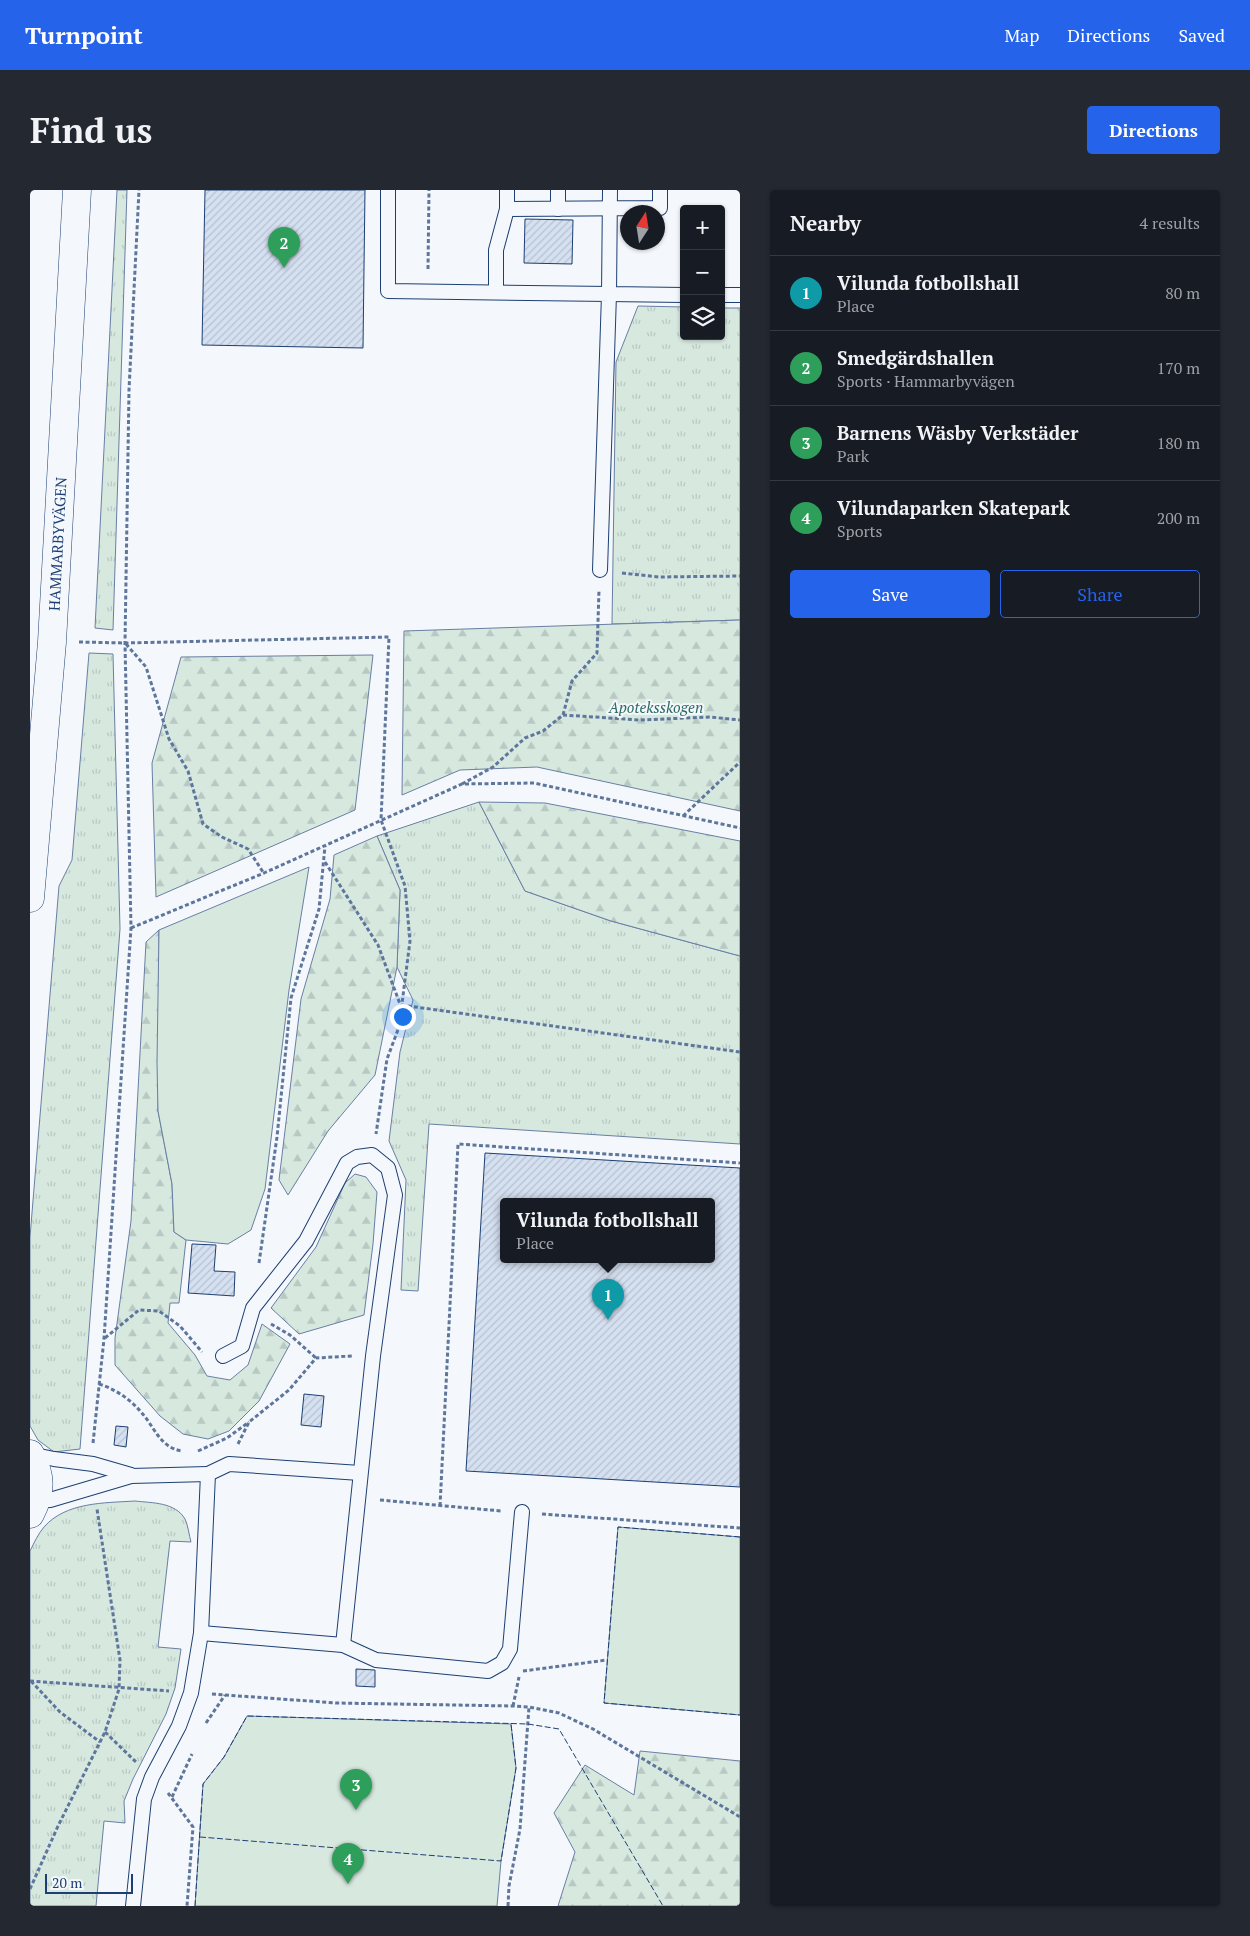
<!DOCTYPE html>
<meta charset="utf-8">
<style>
body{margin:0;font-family:"PT Serif",serif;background:#242831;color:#f1f3f6}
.controls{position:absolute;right:15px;top:15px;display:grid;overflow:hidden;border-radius:5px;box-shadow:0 1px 4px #0004}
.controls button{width:45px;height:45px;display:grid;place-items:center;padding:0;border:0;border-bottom:1px solid #363941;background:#171b24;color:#f1f3f6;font:25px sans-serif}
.compass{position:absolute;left:590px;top:15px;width:45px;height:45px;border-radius:50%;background:#171b24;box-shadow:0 1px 4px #0004;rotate:12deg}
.scale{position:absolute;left:15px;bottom:12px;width:88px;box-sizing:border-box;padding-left:5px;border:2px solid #1d3f73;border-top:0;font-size:14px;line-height:18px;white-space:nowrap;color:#1d3f73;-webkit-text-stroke:4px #f4f7fb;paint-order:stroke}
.you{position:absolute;left:372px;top:826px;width:18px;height:18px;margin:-12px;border:4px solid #fff;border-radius:50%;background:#1a73e8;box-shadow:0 0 0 8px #1a73e833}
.badge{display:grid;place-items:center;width:32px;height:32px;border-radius:50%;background:#2563eb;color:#fff;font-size:16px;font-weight:700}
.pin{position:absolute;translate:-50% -41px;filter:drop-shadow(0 1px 2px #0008)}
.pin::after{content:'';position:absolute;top:26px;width:18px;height:15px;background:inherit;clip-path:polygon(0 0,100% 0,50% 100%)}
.popup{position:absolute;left:470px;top:1008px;width:215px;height:65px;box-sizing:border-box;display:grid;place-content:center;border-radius:5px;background:#171b24;filter:drop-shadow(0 1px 4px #0005);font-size:16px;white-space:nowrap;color:#9ea1a6}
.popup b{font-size:19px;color:#f1f3f6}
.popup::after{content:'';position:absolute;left:50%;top:100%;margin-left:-10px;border:10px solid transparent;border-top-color:#171b24}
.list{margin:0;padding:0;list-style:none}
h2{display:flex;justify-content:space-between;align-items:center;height:65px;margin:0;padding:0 20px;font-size:21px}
h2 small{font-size:16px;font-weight:400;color:#9ea1a6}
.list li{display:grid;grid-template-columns:32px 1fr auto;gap:15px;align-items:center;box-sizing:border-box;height:75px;padding:0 20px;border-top:1px solid #363941}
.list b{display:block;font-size:19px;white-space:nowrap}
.list p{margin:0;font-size:16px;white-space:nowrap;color:#9ea1a6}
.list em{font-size:16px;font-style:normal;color:#9ea1a6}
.actions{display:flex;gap:10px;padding:15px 20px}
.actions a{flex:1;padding:11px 0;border:1px solid #2563eb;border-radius:5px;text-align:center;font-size:18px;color:#2563eb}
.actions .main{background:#2563eb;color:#fff}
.icon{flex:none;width:28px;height:28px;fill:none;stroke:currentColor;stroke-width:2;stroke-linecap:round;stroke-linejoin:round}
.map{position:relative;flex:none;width:710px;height:1716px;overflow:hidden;border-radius:5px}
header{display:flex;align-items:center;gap:30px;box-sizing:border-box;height:70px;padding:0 25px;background:#2563eb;color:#fff}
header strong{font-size:24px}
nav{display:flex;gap:28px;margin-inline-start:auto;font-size:18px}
.intro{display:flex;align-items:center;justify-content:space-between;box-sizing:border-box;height:120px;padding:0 30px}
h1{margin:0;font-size:35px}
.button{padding:12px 22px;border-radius:5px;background:#2563eb;color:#fff;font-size:18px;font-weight:700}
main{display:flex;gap:30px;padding:0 30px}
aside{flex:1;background:#171b24;border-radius:5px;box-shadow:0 1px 4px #0004}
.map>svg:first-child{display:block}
.grass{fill:url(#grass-tufts);stroke:#687fa3}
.forest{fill:url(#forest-firs);stroke:#687fa3}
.park{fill:#d7e8df;stroke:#687fa3}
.building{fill:url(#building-hatch);stroke:#1d3f73;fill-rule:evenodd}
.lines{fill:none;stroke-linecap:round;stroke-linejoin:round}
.service-casing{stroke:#1d3f73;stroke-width:16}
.tertiary-casing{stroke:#1d3f73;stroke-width:29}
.path{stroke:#5e769c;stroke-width:3;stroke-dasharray:4 2.5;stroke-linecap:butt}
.service{stroke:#f4f7fb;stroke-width:14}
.tertiary{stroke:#f4f7fb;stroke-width:28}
.fence{stroke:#1d3f73;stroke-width:1;stroke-dasharray:6 2.5;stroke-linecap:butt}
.labels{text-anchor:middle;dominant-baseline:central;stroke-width:4;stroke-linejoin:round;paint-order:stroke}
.street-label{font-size:15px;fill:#1d3f73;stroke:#f4f7fb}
.park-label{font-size:15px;font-style:italic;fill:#2c6c60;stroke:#f4f7fb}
</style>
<header>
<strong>Turnpoint</strong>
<nav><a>Map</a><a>Directions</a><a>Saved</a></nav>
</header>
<div class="intro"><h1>Find us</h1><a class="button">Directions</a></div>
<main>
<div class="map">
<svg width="710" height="1716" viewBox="0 0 710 1716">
<defs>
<pattern id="grass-tufts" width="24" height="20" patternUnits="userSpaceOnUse" patternTransform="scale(1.25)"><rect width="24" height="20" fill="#d7e8df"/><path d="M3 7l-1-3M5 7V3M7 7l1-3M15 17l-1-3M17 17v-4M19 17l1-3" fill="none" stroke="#b8c8c3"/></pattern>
<pattern id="forest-firs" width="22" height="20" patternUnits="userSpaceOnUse" patternTransform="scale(1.25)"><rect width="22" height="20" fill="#d7e8df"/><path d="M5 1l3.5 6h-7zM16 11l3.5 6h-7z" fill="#b8c8c3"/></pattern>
<pattern id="building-hatch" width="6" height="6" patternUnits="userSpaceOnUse" patternTransform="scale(1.25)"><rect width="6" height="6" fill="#d5e0f0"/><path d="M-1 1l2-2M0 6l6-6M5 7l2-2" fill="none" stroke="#b6c1d1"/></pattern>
</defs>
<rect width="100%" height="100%" fill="#f4f7fb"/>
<g class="grass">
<path d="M87 0H97L83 440 65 438Z"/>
<path d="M608 116 654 117V146H691V118H710V430L582 434 586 172Z"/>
<path d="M59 463 83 464 90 739 50 1259 24 1262 8 1250 0 1236V1047L29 696 42 670Z"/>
<path d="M449 612 495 701 581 731 710 766V954L399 934 388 1101 371 1100 376 990 359 951 370 862 383 810 367 777 370 700 347 646Z"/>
<path d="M105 1311C122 1313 145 1312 155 1329 158 1335 159 1345 161 1352L140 1351 128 1457 151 1459 145 1498 136 1524 103 1589 94 1611 95 1633 74 1631 66 1716H0V1361C4 1353 8 1344 14 1337 36 1312 74 1313 105 1311Z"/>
</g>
<g class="forest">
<path d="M710 430V621L507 577 430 580 372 605 374 441Z"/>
<path d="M343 465 325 620 126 707 122 573 151 467Z"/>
<path d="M449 612 515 613 710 651V766L581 731 495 701Z"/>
<path d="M347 646 370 700 367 777 345 885 298 941 258 1005 249 990 271 809 300 709 304 665Z"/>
<path d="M129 740 128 921 142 994 144 1042 156 1050 149 1113H140L138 1133 165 1165 177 1186 200 1190 218 1175 232 1134 260 1154 229 1211 199 1241 178 1249 153 1244 130 1226 85 1175V1148L101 1031 116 752Z"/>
<path d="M325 984 336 987 347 1002 343 1054 334 1125 269 1144 241 1118 286 1057 315 993Z"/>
<path d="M610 1561 710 1571V1716H528L545 1662 524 1623 555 1575 604 1605Z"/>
</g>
<g class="park">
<path d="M279 677 259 800 235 999 221 1040 198 1054 156 1050 144 1042 142 994 128 921 127 873 129 740Z"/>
<path d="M588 1337 710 1347V1525L574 1513Z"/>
<path d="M217 1526 481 1534 486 1578 471 1671 467 1716H165L173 1594 194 1567Z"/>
</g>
<g class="building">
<path d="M175 0H335L333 158 172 155Z"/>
<path d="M495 29 543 30 542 74 494 73Z"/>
<path d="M455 963 710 978V1297L436 1281ZM474 1011H682V1069H474Z"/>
<path d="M162 1054 186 1055 184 1081 205 1082 204 1106 158 1103Z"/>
<path d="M274 1204 294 1206 291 1237 271 1235Z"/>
<path d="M86 1236 98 1237 96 1257 84 1255Z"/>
<path d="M326 1479 345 1480V1497L326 1496Z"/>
</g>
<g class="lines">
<g class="service-casing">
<g id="service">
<path d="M358 0V101L579 104 570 380"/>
<path d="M477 0V19L630 18V0"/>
<path d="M580 0 579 104 654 105"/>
<path d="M528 19V0"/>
<path d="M466 102V60L477 19"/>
<path d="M691 105H710"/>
<path d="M0 1264 24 1269 63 1274 101 1285"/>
<path d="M178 1284 199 1274 330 1283"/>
<path d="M6 1311 20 1310 101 1286 178 1284 171 1443 161 1503 149 1536 122 1587 114 1609 103 1716"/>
<path d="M171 1443 313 1455 343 1166 365 1005 358 978 342 965 327 967 317 973 276 1051 223 1118 212 1156 193 1166"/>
<path d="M313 1455 346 1470 458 1481 472 1473 480 1459 492 1322"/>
</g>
</g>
<g class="tertiary-casing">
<g id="tertiary">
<path d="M0 708 22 452 47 0"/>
<path d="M0 1264C11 1286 12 1301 0 1324"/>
</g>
</g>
<g class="path">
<path d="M398 79 399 0"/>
<path d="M592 383 629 387 710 386"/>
<path d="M49 452 95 453 359 447 351 630 375 696 380 751 369 837 357 869 346 944"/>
<path d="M96 454 116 477 139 549 158 581 173 634 192 647 218 659 233 682"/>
<path d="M533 525 610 530 680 527 710 530"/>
<path d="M432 594 463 577 495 548 513 541 533 525 542 491 567 463 569 400"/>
<path d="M653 626 710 572"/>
<path d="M295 672 348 755 370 814"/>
<path d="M101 738 234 683 432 594 504 593 710 638"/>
<path d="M371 815 710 862"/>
<path d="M229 1073 247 947 261 808 289 719 295 656"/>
<path d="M241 1134 260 1145 286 1168"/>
<path d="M75 1148 109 1120 129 1121 150 1136 172 1162"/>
<path d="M69 1194C85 1199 100 1209 111 1222 124 1236 130 1258 152 1261"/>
<path d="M63 1253 74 1149 101 738 95 453 99 200 109 0"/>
<path d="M208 1254 219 1232 259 1200 286 1168 322 1166"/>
<path d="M168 1261 197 1248 219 1232"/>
<path d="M350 1310 471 1321"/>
<path d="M410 1316 428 954 710 973"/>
<path d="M512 1324 710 1338"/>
<path d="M493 1481 577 1470"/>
<path d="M0 1491 139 1501"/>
<path d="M1 1491 30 1522 70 1552"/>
<path d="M182 1504 306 1513 483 1516 499 1517 529 1523 563 1539 710 1627"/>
<path d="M483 1516 489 1487"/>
<path d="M176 1533 195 1505"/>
<path d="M75 1542 107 1573"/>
<path d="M138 1603 163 1637 157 1716"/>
<path d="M142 1607 162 1564"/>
<path d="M0 1699 28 1636 75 1542 89 1499 90 1470 67 1319"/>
<path d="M478 1716 479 1696 490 1639 499 1517"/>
</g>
<use href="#service" class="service"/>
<use href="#tertiary" class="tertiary"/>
<g class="fence">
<path d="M710 1347 588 1337 574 1513 710 1525"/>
<path d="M170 1647 471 1671 486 1578 481 1534"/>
<path d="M165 1716 173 1594 194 1567 217 1526 498 1534 529 1539 633 1716"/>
</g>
</g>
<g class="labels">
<g class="street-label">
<text transform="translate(27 354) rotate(-87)">HAMMARBYVÄGEN</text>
</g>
<g class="park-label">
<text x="626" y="517">Apoteksskogen</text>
</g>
</g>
</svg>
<div class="controls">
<button>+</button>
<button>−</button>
<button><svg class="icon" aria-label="layers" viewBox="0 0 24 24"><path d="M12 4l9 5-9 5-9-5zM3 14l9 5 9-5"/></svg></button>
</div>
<svg class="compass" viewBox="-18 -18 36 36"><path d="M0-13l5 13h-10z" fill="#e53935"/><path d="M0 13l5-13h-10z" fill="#9ea1a6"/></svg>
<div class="scale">20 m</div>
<div class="you"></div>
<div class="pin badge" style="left:578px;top:1130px;background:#0f9aa8">1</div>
<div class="popup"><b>Vilunda fotbollshall</b>Place</div>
<div class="pin badge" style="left:254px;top:78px;background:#2e9e5b">2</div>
<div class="pin badge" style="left:326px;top:1620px;background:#2e9e5b">3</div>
<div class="pin badge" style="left:318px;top:1694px;background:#2e9e5b">4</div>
</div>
<aside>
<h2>Nearby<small>4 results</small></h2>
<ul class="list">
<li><span class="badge" style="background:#0f9aa8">1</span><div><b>Vilunda fotbollshall</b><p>Place</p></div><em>80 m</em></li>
<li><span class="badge" style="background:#2e9e5b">2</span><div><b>Smedgärdshallen</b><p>Sports · Hammarbyvägen</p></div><em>170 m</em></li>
<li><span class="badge" style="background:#2e9e5b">3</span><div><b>Barnens Wäsby Verkstäder</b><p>Park</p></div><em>180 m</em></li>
<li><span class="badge" style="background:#2e9e5b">4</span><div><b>Vilundaparken Skatepark</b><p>Sports</p></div><em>200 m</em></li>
</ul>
<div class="actions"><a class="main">Save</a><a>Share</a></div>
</aside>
</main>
